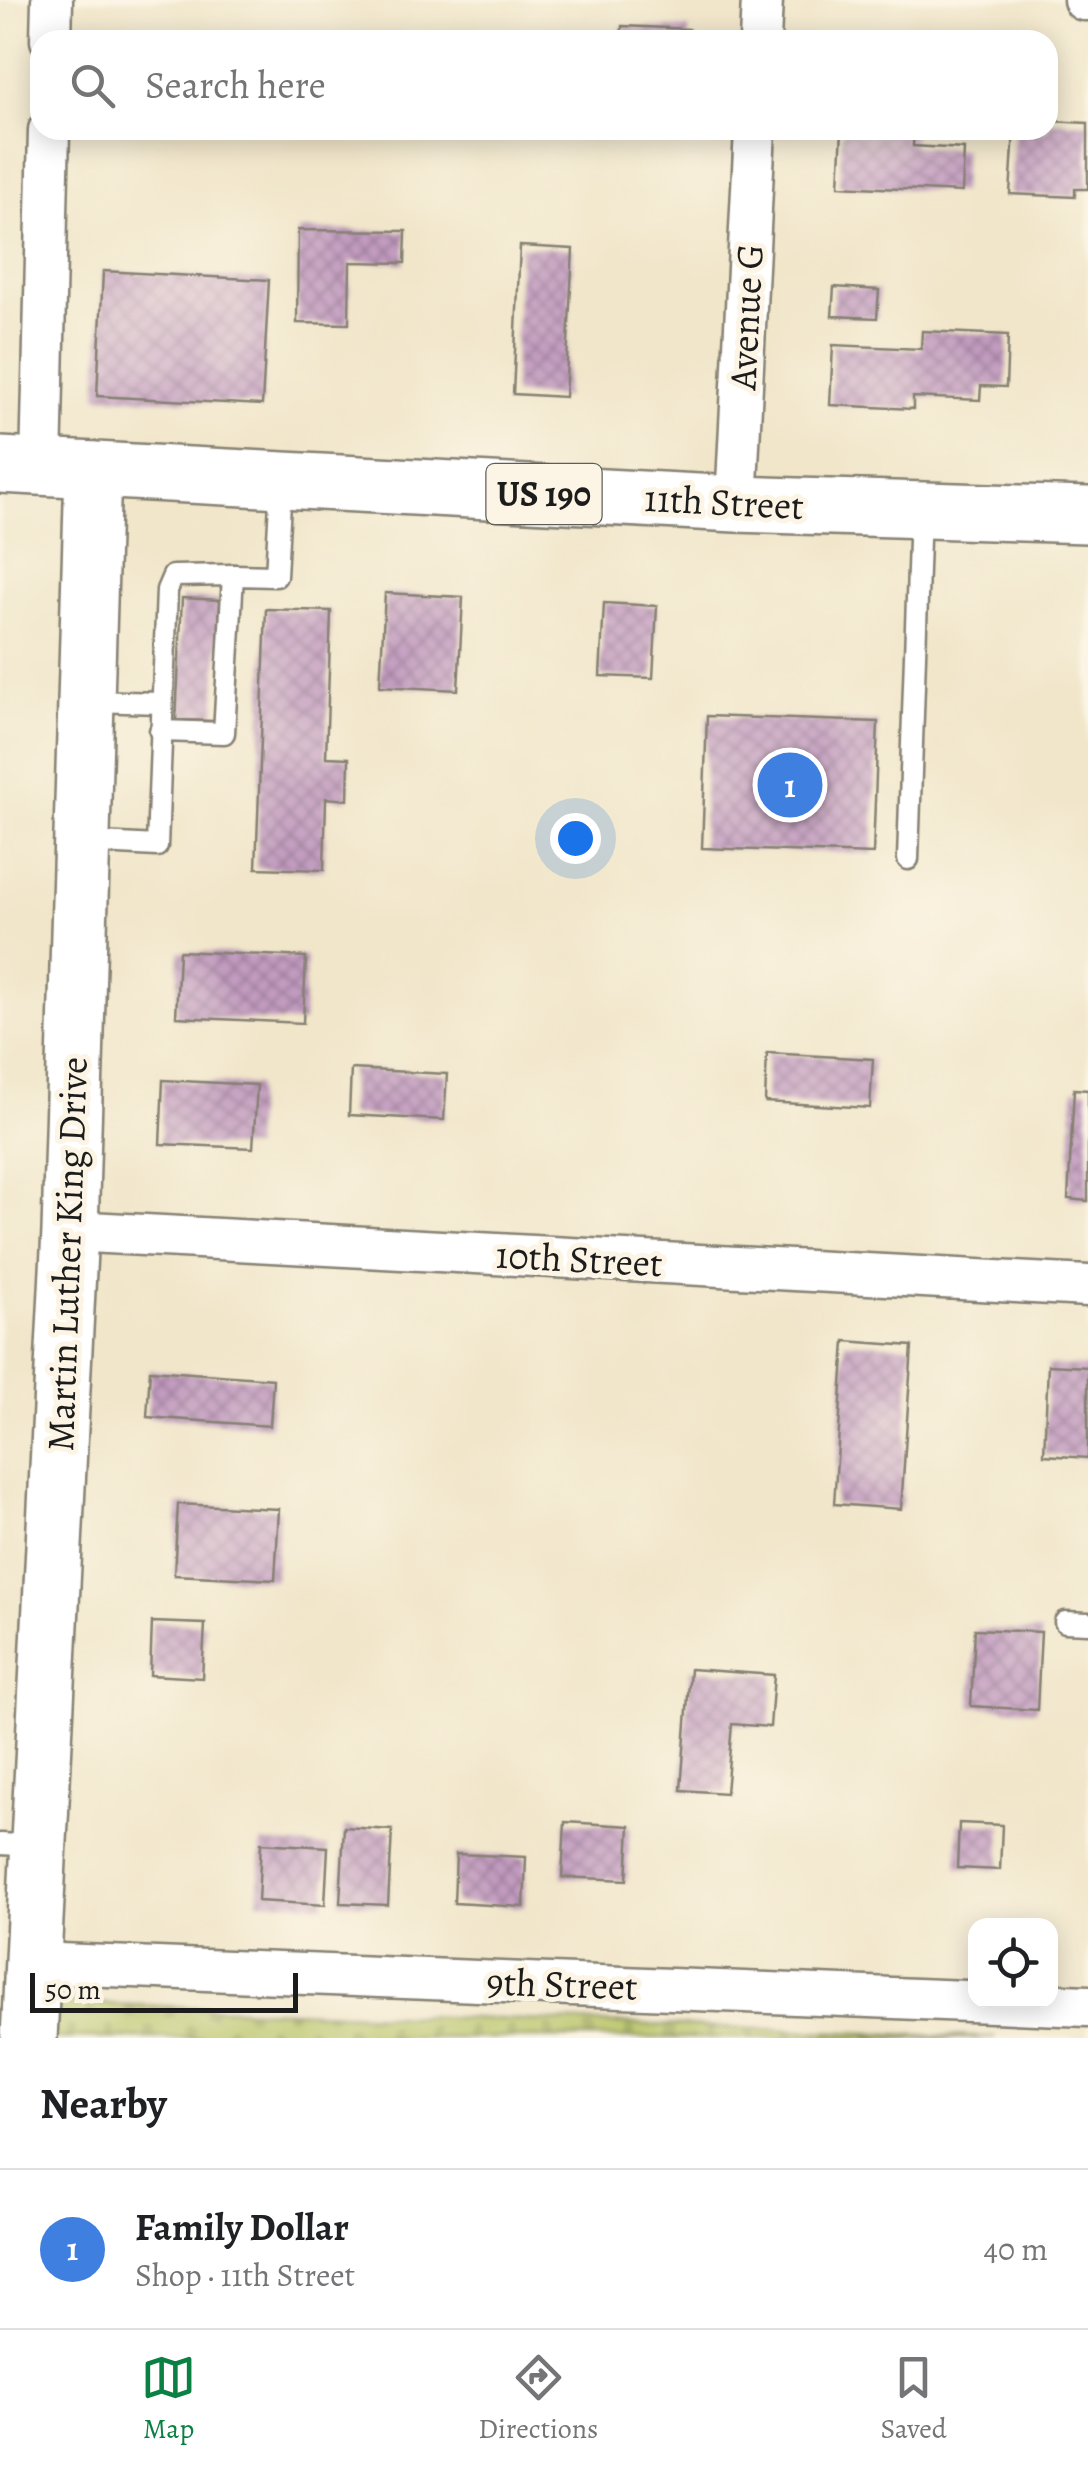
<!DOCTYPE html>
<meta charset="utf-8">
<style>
body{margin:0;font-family:Alegreya,serif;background:#f2f2f2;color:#202124}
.controls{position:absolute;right:30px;bottom:30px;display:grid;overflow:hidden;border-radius:20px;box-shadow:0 5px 25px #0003}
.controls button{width:90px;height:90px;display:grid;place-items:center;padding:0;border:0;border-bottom:2px solid #e0e0e0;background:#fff;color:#202124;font:50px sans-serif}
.scale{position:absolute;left:30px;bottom:25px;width:268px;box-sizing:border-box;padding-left:10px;border:5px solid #1c1c1c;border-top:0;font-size:28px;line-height:35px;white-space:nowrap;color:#1c1c1c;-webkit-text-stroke:8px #fcf5e5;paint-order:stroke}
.you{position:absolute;left:575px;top:838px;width:35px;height:35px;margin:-25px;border:8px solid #fff;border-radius:50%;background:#1a73e8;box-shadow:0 0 0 15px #1a73e833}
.badge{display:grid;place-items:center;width:65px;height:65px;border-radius:50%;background:#0b8043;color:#fff;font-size:32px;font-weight:700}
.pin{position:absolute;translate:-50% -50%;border:5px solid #fff;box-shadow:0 2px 10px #0006}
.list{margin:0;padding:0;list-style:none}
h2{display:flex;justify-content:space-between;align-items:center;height:130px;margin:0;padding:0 40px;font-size:42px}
h2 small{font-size:32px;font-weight:400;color:#757577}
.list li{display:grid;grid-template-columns:65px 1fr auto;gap:30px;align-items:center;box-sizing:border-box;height:160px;padding:0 40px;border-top:2px solid #e0e0e0}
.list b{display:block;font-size:38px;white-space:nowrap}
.list p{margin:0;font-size:32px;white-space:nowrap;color:#757577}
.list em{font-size:32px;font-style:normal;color:#757577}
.icon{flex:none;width:55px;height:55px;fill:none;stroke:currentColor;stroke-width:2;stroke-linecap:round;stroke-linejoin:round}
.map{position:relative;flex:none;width:1088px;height:2038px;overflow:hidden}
.search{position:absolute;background:#fff;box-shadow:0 5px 25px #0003;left:30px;right:30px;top:30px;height:110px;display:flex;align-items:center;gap:25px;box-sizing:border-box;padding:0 35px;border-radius:30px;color:#757577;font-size:38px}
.sheet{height:290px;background:#fff}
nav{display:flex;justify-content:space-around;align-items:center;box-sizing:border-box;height:140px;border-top:2px solid #e0e0e0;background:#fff;font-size:28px;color:#757577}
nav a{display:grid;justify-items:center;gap:5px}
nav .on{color:#0b8043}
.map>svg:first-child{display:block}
.cemetery{fill:url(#cemetery-stones);stroke:#697040;stroke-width:2.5}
.building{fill:url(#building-cross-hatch)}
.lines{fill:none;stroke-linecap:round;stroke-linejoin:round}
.lane-casing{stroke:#868173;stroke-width:25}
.street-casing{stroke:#868173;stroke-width:45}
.secondary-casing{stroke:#868173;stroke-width:60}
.primary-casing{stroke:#868173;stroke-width:60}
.lane{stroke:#fff;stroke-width:20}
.street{stroke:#fff;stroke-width:40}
.secondary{stroke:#fff;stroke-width:55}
.primary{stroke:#fff;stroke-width:55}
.labels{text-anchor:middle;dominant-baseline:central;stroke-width:10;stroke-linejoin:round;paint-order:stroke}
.shield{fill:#fcf5e5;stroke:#5f5d58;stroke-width:2.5}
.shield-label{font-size:35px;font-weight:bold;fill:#1c1c1c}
.street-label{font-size:38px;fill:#1c1c1c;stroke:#fcf5e5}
</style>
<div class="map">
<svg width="1088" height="2038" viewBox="0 0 1088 2038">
<defs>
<pattern id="cemetery-stones" width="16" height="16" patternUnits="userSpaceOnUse" patternTransform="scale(2.5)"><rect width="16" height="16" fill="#b6c365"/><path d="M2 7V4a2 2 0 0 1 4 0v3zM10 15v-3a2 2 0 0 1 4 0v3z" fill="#9ca757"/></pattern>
<pattern id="building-cross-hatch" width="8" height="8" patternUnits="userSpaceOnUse" patternTransform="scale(2.5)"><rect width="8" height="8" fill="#c29bc0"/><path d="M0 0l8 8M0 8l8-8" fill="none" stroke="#9d7e9b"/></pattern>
</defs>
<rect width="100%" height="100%" fill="#fcf5e5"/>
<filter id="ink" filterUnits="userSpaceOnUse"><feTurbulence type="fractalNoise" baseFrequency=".01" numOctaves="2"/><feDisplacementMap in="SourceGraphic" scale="20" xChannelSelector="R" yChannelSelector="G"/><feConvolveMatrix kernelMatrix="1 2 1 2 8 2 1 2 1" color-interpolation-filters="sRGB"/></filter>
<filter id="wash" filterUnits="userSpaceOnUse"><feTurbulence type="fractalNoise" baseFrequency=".0048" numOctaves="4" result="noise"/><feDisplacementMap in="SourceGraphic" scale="40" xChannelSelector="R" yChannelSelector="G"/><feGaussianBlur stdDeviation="2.25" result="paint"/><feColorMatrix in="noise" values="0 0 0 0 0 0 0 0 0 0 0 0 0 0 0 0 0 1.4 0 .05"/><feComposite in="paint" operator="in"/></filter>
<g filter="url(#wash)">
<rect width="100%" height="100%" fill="#f1e6ca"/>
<path class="cemetery" d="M0 2000 996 2038H0Z"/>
<g id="blocks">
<g class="building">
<path d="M622 26 689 29V40H621Z"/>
<path d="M525 32 590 35 589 40H524Z"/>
<path d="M1048 121 1088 123V189H1075V197L1010 194 1014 130H1048Z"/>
<path d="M842 130H914L913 146 964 149 962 192 839 186Z"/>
<path d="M298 230 406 231 405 263 350 262 349 324 297 323Z"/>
<path d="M520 246 573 249 565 397 513 394Z"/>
<path d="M103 271 269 280 262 405 97 396Z"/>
<path d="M834 287 879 290 877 318 832 316Z"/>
<path d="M922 331 1008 335 1006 387 981 386 980 400 913 397V409L830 405 833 345 921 349Z"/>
<path d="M385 593 463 597 458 690 380 686Z"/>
<path d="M182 598 220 600 215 721 176 720Z"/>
<path d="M604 603 657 606 653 678 600 676Z"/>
<path d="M266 609 331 611 326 757 349 758 348 800 326 798 324 870 256 868Z"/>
<path d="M707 716 878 722 873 854 702 848Z"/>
<path d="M179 951 306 957 303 1023 176 1017Z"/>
<path d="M767 1053 873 1059 870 1108 765 1102Z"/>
<path d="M351 1069 447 1074 444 1120 349 1115Z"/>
<path d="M163 1080 257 1085 253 1148 160 1144Z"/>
<path d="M1074 1089 1088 1090V1201L1068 1199Z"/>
<path d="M845 1341 912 1346 901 1509 834 1504Z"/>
<path d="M1048 1365 1088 1367V1458L1044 1455Z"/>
<path d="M150 1370 273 1379 270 1426 147 1417Z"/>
<path d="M178 1504 279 1509 275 1580 174 1575Z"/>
<path d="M152 1622 205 1624 202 1678 150 1675Z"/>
<path d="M975 1629 1041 1632 1037 1710 971 1706Z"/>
<path d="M690 1669 774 1675 770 1727 732 1724 726 1793 681 1790Z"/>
<path d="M565 1822 630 1826 627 1880 562 1877Z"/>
<path d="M959 1823 1002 1825 1000 1870 957 1868Z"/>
<path d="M344 1827 392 1830 388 1905 340 1903Z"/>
<path d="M261 1843 328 1847 325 1905 258 1901Z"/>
<path d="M456 1854 526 1857 524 1907 454 1903Z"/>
</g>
</g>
</g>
<g filter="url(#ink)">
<use href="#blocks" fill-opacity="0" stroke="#868173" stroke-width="2.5"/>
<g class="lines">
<g class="lane-casing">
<g id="lane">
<path d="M89 701 162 703"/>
<path d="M160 731 224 733 233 575 276 576 281 483"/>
<path d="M82 842 157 846 167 590 173 576 233 575"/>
<path d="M908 859 920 511"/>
<path d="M1065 1622 1088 1623"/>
<path d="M0 1844 39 1846"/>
</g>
</g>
<g class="street-casing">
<g id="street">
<path d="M1084 0H1088"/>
<path d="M51 40 52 0"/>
<path d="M760 40 762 0"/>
<path d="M41 467 49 130"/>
<path d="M736 504 755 130"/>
<path d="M70 1231 1088 1286"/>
<path d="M35 1963 1088 2006"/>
</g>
</g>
<g class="secondary-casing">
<path id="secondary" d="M29 2038 70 1231 93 470"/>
</g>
<g class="primary-casing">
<path id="primary" d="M0 465 736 504 1088 515"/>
</g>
<use href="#lane" class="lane"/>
<use href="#street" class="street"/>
<use href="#secondary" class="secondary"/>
<use href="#primary" class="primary"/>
</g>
</g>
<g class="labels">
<rect class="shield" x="486.5" y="464" width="115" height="60" rx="8"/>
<g class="shield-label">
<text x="544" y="494">US 190</text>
</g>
<g class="street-label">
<text transform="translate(746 317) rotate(-87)">Avenue G</text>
<text transform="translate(724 502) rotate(3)">11th Street</text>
<text transform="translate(67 1254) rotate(-88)">Martin Luther King Drive</text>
<text transform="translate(579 1259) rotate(3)">10th Street</text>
<text transform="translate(562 1984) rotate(2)">9th Street</text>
</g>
</g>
</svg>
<div class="controls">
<button><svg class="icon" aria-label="locate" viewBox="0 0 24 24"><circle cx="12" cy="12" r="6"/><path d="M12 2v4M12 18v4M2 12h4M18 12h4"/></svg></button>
</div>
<div class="scale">50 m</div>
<div class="you"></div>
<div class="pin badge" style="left:790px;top:785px;background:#3f7fe0">1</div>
<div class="search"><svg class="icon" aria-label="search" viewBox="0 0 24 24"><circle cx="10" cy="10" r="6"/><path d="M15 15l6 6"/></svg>Search here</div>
</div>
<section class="sheet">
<h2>Nearby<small></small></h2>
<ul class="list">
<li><span class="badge" style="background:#3f7fe0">1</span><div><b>Family Dollar</b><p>Shop · 11th Street</p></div><em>40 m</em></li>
</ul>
</section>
<nav>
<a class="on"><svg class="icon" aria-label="map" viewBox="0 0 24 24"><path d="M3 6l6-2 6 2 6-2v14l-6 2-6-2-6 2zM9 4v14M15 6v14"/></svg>Map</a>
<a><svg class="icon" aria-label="directions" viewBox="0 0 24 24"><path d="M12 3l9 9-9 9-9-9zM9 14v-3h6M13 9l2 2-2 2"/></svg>Directions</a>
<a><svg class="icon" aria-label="saved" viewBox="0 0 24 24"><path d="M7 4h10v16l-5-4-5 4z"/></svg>Saved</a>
</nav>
